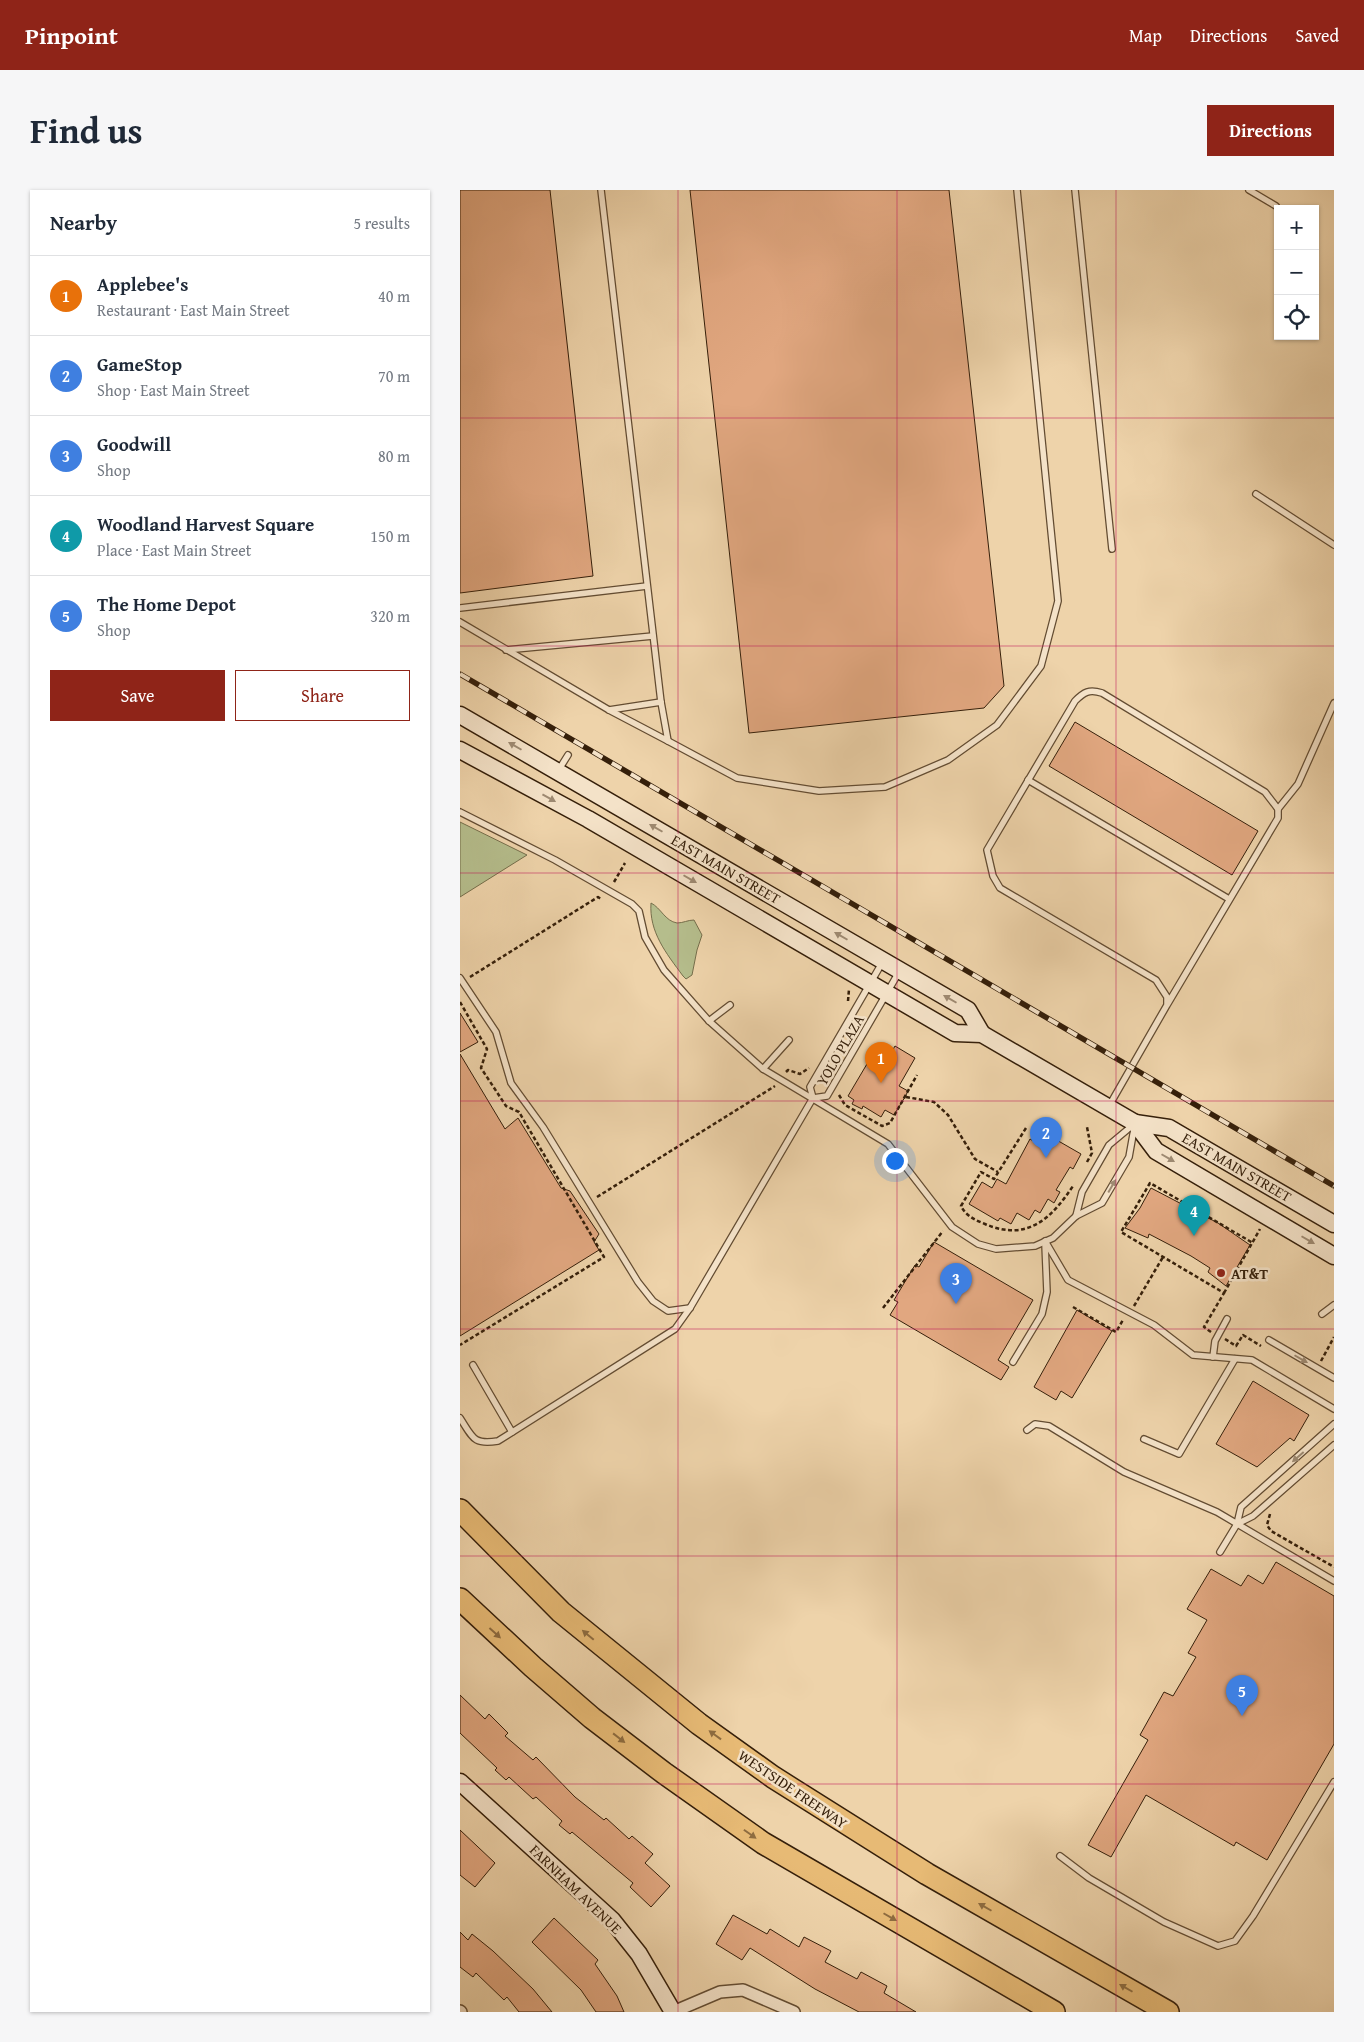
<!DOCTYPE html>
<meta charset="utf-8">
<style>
body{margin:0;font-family:"Gentium Book Plus",serif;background:#f6f6f7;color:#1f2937}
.controls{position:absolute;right:15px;top:15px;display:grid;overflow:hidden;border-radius:0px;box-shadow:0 1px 4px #0004}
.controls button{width:45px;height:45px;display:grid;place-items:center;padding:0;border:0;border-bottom:1px solid #e0e1e3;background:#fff;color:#1f2937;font:25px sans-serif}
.you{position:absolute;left:434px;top:970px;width:18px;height:18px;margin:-12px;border:4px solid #fff;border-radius:50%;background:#1a73e8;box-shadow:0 0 0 8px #1a73e833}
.badge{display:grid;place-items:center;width:32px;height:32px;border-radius:50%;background:#8f2418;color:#fff;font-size:16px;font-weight:700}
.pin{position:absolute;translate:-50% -41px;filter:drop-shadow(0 1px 2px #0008)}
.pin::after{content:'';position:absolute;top:26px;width:18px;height:15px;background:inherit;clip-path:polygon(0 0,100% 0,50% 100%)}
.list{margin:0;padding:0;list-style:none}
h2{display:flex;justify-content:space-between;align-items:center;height:65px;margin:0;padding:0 20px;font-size:21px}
h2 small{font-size:16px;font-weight:400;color:#747a83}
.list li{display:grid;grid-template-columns:32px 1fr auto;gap:15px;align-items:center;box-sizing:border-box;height:80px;padding:0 20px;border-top:1px solid #e0e1e3}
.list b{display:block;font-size:19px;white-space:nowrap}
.list p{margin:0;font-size:16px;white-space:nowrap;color:#747a83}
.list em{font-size:16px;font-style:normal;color:#747a83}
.actions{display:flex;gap:10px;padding:15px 20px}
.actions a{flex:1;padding:11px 0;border:1px solid #8f2418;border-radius:0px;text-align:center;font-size:18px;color:#8f2418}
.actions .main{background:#8f2418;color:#fff}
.icon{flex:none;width:28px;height:28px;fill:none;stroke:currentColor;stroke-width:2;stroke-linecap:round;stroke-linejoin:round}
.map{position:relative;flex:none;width:874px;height:1822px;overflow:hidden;border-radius:0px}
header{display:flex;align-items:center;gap:30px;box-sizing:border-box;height:70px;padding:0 25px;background:#8f2418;color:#fff}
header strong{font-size:24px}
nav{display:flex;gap:28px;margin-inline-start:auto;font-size:18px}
.intro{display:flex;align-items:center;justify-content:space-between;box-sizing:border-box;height:120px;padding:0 30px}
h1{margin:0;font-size:35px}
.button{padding:12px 22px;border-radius:0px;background:#8f2418;color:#fff;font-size:18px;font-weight:700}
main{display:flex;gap:30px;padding:0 30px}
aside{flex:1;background:#fff;border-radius:0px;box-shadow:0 1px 4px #0004}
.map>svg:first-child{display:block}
.green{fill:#b5bd8c;stroke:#756e4b}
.building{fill:#e1a780;stroke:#351f0a}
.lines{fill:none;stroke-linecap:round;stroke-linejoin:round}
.lane-casing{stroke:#634c32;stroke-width:8}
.street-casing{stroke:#634c32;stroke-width:14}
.secondary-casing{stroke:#351f0a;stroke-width:19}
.highway-casing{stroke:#351f0a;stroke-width:24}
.path{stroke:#351f0a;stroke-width:2.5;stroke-dasharray:4 2.5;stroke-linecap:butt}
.lane{stroke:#f4e2c8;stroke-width:5.5}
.street{stroke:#f4e2c8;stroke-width:11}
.secondary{stroke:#f4e2c8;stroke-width:16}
.highway{stroke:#e7ba75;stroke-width:21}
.rail-casing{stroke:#351f0a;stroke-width:5.5}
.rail{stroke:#f4e2c8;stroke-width:4;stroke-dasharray:11;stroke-linecap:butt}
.oneway{fill:#9e8a72}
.oneway2{fill:#8e6c40}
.grid{fill:none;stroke:#c2185b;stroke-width:1;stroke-opacity:0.55}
.poi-dot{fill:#8f2418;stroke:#f4e2c8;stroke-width:2}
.labels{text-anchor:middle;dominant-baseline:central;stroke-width:5;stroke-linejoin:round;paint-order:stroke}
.street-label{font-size:15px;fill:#351f0a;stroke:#f4e2c8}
.poi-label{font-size:15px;font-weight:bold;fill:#351f0a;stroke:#f4e2c8;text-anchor:start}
</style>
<header>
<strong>Pinpoint</strong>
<nav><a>Map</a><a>Directions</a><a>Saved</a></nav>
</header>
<div class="intro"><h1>Find us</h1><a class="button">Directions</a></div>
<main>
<aside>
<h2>Nearby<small>5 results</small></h2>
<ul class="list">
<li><span class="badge" style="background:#e8710a">1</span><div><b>Applebee's</b><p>Restaurant · East Main Street</p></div><em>40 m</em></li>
<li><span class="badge" style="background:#3f7fe0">2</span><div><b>GameStop</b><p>Shop · East Main Street</p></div><em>70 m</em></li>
<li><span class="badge" style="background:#3f7fe0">3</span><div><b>Goodwill</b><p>Shop</p></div><em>80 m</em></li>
<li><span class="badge" style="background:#0f9aa8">4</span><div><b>Woodland Harvest Square</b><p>Place · East Main Street</p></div><em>150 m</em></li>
<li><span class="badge" style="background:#3f7fe0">5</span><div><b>The Home Depot</b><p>Shop</p></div><em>320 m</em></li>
</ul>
<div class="actions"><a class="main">Save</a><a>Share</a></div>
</aside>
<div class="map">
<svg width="874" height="1822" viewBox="0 0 874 1822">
<rect width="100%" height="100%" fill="#eed3aa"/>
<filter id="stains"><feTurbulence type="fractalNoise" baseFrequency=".004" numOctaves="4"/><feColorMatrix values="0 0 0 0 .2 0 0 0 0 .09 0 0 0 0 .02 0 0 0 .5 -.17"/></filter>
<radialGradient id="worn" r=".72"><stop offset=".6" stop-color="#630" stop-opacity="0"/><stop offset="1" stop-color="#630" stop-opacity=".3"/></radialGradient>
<g class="green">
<path d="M0 632 67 665 0 707Z"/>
<path d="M191 713C201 718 205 731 217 733 223 733 228 730 234 730L242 745 237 760 232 785 226 789 223 786C206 763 189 742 191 713Z"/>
</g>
<g class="building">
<path d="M0 0H90L133 386 0 403Z"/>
<path d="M230 0H489L544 496 524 518 289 543Z"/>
<path d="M615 532 798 641 772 685 589 576Z"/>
<path d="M0 823 18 852 0 862Z"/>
<path d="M435 856 455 868 439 896 448 901 445 907 434 925 425 920 421 927 403 916 402 919 392 914 394 910 388 906 417 857 430 865Z"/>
<path d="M0 864 45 939 58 928 101 998 110 1001 139 1044 134 1052 139 1060 0 1146Z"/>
<path d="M581 941 621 964 613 979 610 977 596 1000 600 1002 594 1013 588 1009 580 1023 575 1020 569 1030 557 1023 551 1034 540 1028 538 1031 509 1014 522 992 532 998 537 989 546 994 570 949 575 952Z"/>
<path d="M691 998 758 1033 790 1055 766 1096 748 1082 750 1078 731 1066 689 1044 688 1048 665 1038 680 1018Z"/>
<path d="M474 1052 573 1110 538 1170 549 1177 541 1190 430 1125 438 1112 434 1110 455 1075 459 1077Z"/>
<path d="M617 1120 652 1141 612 1208 601 1201 596 1210 574 1197Z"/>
<path d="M793 1191 849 1225 834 1251 830 1248 797 1277 756 1254Z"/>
<path d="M816 1372 874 1406V1554L807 1670 776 1652 774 1656 686 1605 651 1667 628 1655 688 1550 680 1545 704 1502 713 1506 736 1467 728 1463 747 1430 727 1419 751 1379 781 1396 788 1385 803 1394Z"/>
<path d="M0 1505 25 1529 29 1524 48 1543 45 1546 73 1570 76 1567 115 1607 144 1630 146 1628 169 1649 172 1646 193 1664 185 1673 210 1696 191 1717 170 1697 173 1693 112 1642 110 1644 99 1635 102 1631 76 1607 73 1609 49 1587 46 1590 35 1580 37 1578 0 1543Z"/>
<path d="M0 1640 35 1673 15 1697 0 1685Z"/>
<path d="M273 1725 307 1744 310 1739 339 1757 344 1747 371 1761 365 1772 397 1789 401 1782 427 1796 424 1803 456 1822H399L355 1799 290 1758 282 1770 256 1754Z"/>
<path d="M94 1728 138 1770 135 1774 157 1806 164 1822H136L121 1800 72 1752Z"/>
<path d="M0 1742 8 1750 12 1744 33 1761 73 1799 92 1822H59L47 1807 44 1810 16 1783 13 1787 0 1777Z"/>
</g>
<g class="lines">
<g class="lane-casing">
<g id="lane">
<path d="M615 0 652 359"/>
<path d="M789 0 816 16"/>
<path d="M796 304 874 355"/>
<path d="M0 418 187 396"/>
<path d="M0 432 149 520 208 551 201 512 141 0"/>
<path d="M46 460 193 446"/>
<path d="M149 520 201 512"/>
<path d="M208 551 277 588 359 601 425 597 488 570 537 535 581 476 598 411 557 0"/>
<path d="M98 581 108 565"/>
<path d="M568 590 769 709"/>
<path d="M818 619 838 594 874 513"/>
<path d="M0 622 95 670 172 714 179 721 185 747 204 780 249 831 303 879 428 954 492 1037 518 1054 536 1059 575 1056 593 1048 616 1026 642 1013 669 967 674 939"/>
<path d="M0 788 36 842 51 893 83 937 178 1092 193 1111 208 1121 230 1118"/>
<path d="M249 831 270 815"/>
<path d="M303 879 329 850"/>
<path d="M353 908 367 906 439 782"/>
<path d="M353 908 350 897 422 773"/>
<path d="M649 916 707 815V807L696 790 540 698 533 686 527 660 615 511C624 502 629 499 642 503L805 602 818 619V628L707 815"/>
<path d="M616 1026 622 1002 649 955 673 935"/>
<path d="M585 1051 608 1090 694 1135 733 1165 792 1170 874 1219"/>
<path d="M862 1124 874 1115"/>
<path d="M809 1150 874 1188"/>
<path d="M753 1167 755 1151 767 1129"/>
<path d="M553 1172 582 1124 587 1102 585 1054"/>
<path d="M13 1175 52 1242"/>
<path d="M0 1228C13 1248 13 1255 38 1251L215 1139 230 1118 353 908"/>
<path d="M567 1240 575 1234 589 1236 664 1282 757 1322 874 1391"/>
<path d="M684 1249 719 1264 775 1169"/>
<path d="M777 1334 793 1326 874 1255"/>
<path d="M760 1362 777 1334 781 1317 874 1234"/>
<path d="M600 1666 629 1688 704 1732 758 1756 775 1751 793 1726 874 1592"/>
</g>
</g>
<g class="street-casing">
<g id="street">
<path d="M0 1821 1 1822"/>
<path d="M213 1822 260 1802 283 1800 334 1822"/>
</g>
</g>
<g class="secondary-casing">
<g id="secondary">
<path d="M0 525 508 820 522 844"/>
<path d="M0 560 128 629 495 843 522 844 675 933 696 961 874 1066"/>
<path d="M675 933 709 938 874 1034"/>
<path d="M0 1592 152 1730 179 1764 213 1822"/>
</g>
</g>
<g class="highway-casing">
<g id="highway">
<path d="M0 1320 101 1422 239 1534 313 1587 467 1684 708 1822"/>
<path d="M0 1409 73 1477 132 1528 204 1583 303 1653 594 1822"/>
</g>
</g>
<g class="path">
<path d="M154 692 165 673"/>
<path d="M10 787 138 707 141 709"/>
<path d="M388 811 389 799"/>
<path d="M0 812 27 859 21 878 46 916 59 922 144 1067 0 1155"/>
<path d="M326 882 328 880 340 884 349 878"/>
<path d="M379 905 385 915 422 936 430 933 457 885"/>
<path d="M446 907 474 912 488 925 515 969 538 982"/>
<path d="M566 938 534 989 521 982 501 1016C506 1026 515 1030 525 1034 567 1052 591 1029 613 996"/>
<path d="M627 972 632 963 627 937"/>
<path d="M137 1007 315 896"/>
<path d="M764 1103 800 1039"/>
<path d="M674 1116 703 1067"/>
<path d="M613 1117 656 1142 663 1130"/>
<path d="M423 1118 483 1041"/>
<path d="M751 1142 744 1137 764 1103 661 1042 690 993 793 1053"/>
<path d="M765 1149 776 1156 783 1145 801 1156"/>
<path d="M861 1171 874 1147"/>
<path d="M810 1324 807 1335 811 1341 874 1377"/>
</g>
<use href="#lane" class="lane"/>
<use href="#street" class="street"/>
<use href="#secondary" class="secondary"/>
<use href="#highway" class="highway"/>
<g class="rail-casing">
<path id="rail" d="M0 484 874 996"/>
</g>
<use href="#rail" class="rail"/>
</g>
<defs><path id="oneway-solid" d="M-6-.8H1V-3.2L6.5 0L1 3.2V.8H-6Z" transform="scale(1.25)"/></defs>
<g class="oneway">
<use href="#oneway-solid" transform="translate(55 556) rotate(-150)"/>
<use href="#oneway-solid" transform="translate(89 608) rotate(29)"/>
<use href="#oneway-solid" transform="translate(196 638) rotate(-150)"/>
<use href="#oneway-solid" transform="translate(230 689) rotate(30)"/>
<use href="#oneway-solid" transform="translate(381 746) rotate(-150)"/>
<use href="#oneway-solid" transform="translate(490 809) rotate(-150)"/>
<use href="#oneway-solid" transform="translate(708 968) rotate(30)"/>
<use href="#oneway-solid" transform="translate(652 996) rotate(-60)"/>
<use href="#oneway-solid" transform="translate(848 1050) rotate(30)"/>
<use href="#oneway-solid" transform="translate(841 1169) rotate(30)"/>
<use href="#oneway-solid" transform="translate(838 1267) rotate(139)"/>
</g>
<g class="oneway2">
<use href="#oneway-solid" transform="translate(35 1443) rotate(42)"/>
<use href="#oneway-solid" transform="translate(128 1445) rotate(-140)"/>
<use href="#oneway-solid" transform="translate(255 1545) rotate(-144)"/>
<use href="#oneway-solid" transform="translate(159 1548) rotate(38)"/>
<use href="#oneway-solid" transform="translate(290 1644) rotate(35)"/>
<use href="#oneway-solid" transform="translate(525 1717) rotate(-150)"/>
<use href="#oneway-solid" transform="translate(430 1727) rotate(30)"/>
<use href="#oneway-solid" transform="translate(666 1798) rotate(-150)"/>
</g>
<path class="grid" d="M218 0V1822M437 0V1822M656 0V1822M0 228H874M0 456H874M0 683H874M0 911H874M0 1139H874M0 1366H874M0 1594H874"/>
<circle class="poi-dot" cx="761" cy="1083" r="5"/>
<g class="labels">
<g class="street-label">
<text transform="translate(266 679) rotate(30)">EAST MAIN STREET</text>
<text transform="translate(380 860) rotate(-60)">YOLO PLAZA</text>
<text transform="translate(777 977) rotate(30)">EAST MAIN STREET</text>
<text transform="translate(333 1599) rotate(34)">WESTSIDE FREEWAY</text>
<text transform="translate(116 1699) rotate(44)">FARNHAM AVENUE</text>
</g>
<g class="poi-label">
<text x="771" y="1083">AT&amp;T</text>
</g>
</g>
<rect width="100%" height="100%" filter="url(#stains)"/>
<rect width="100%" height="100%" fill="url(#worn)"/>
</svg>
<div class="controls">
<button>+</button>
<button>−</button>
<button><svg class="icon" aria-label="locate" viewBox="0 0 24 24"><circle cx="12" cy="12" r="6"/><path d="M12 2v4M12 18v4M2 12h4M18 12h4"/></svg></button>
</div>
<div class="you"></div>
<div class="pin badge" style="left:421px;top:893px;background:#e8710a">1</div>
<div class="pin badge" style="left:586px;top:968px;background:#3f7fe0">2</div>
<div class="pin badge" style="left:496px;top:1114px;background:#3f7fe0">3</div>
<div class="pin badge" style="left:734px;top:1046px;background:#0f9aa8">4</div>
<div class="pin badge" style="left:782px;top:1526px;background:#3f7fe0">5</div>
</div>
</main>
